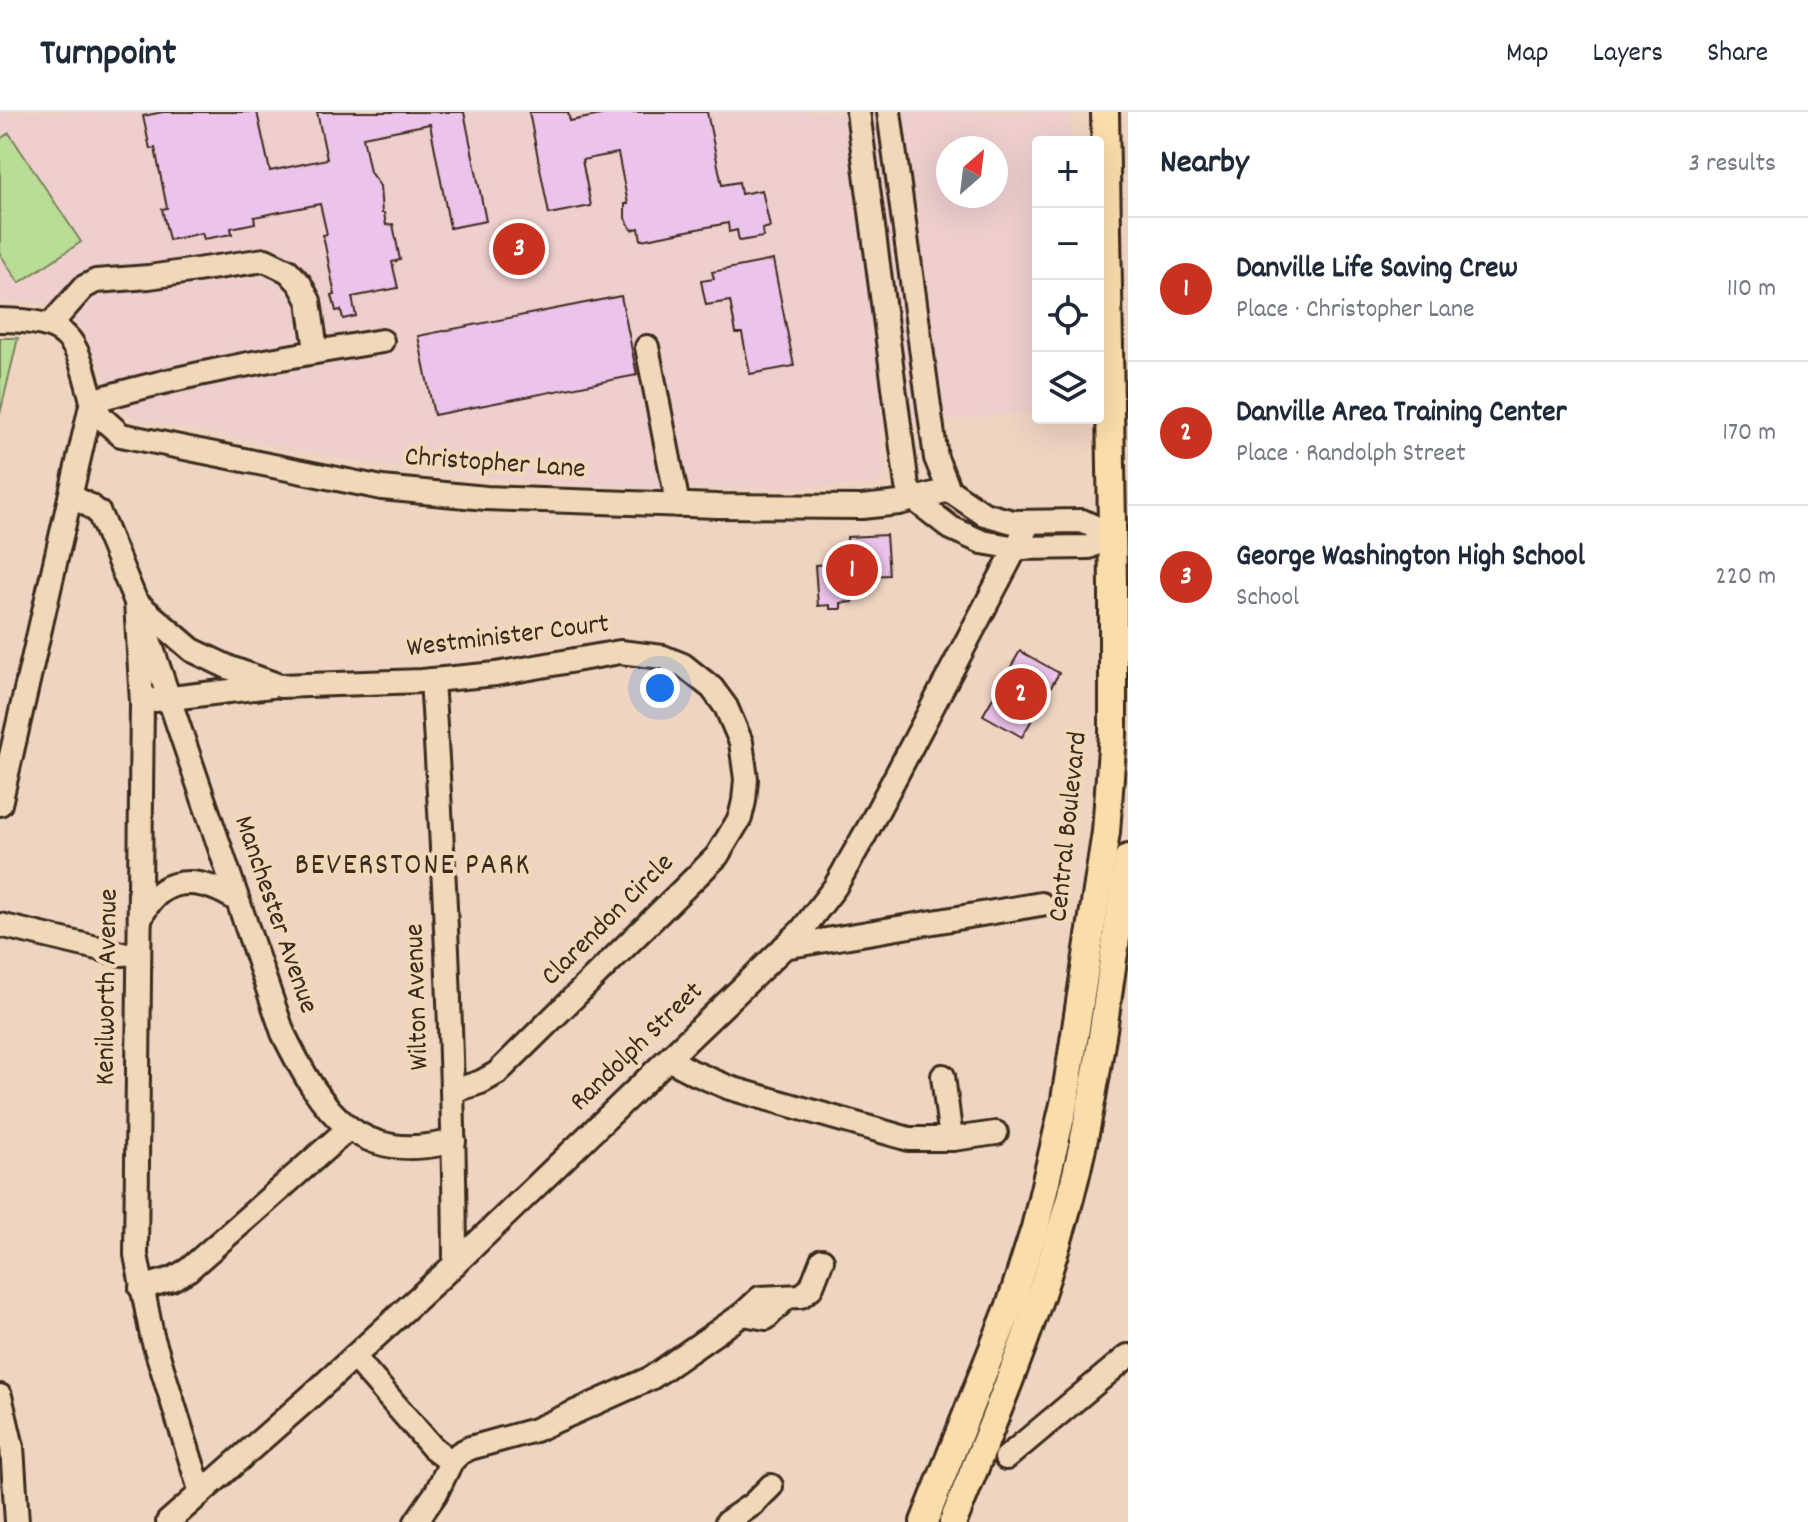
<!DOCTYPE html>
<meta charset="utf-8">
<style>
body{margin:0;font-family:Dekko,sans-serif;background:#f6f6f7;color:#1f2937}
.controls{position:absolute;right:24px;top:24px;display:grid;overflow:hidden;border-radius:8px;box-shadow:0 8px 32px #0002}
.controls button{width:72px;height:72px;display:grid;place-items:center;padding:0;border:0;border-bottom:2px solid #e0e1e3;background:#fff;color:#1f2937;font:40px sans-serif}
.compass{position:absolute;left:936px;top:24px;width:72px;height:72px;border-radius:50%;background:#fff;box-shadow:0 8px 32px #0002;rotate:28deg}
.you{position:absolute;left:660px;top:576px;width:28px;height:28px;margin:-20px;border:6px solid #fff;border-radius:50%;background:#1a73e8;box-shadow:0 0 0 12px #1a73e833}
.badge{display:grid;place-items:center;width:52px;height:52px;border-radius:50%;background:#c8321e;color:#fff;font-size:26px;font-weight:700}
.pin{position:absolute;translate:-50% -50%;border:4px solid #fff;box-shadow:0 2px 8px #0006}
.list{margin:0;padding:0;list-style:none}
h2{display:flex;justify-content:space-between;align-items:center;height:104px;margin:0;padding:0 32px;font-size:34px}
h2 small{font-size:26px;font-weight:400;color:#747a83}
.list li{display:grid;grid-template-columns:52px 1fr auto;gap:24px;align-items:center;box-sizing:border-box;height:144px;padding:0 32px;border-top:2px solid #e0e1e3}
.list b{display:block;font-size:30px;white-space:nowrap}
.list p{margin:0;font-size:26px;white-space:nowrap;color:#747a83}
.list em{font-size:26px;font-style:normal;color:#747a83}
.icon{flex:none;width:44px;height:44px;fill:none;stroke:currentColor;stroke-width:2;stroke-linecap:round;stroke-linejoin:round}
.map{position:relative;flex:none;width:1128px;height:1410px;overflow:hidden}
header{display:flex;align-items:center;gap:48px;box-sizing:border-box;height:112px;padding:0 40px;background:#fff;border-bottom:2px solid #e0e1e3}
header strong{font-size:38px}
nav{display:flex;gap:44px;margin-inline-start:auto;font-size:28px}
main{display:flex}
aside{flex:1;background:#fff}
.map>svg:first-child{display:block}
.built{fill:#eecfce;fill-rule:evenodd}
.green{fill:#b9dc96;stroke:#7a835a;stroke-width:2}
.building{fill:#ecc3ea;stroke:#3b2a1e;stroke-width:2}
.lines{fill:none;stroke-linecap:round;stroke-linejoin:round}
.minor-casing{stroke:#3b2a1e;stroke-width:28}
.major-casing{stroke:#3b2a1e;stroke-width:32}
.minor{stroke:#f0d8b8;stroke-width:22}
.major{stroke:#faddab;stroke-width:26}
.labels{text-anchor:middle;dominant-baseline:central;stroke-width:8;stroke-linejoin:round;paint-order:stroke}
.street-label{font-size:28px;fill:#3b2a1e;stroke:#f0d8b8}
.neighbourhood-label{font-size:30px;letter-spacing:2px;fill:#3b2a1e;stroke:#f0d8b8}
</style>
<header>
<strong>Turnpoint</strong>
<nav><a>Map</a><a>Layers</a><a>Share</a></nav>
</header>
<main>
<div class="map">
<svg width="1128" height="1410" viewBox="0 0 1128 1410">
<rect width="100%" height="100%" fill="#efd4c2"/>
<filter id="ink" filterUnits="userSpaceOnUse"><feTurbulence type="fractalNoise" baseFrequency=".0125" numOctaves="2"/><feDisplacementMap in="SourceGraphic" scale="16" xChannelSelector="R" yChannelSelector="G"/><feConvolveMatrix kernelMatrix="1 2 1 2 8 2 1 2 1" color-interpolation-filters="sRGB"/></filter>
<g filter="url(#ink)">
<path class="built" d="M0 0H1070L1071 30H1038V299L880 315 885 362 874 373 707 377 539 371 371 352 137 307 119 293 79 213 59 193 0 189ZM948 36H996V84H948Z"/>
<g class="green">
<path d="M9 21 81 130 19 171 0 142V27Z"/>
<path d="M0 226H18L0 302Z"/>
</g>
<g class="building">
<path d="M163 0H257L270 59 327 47 317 0H464L486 109 450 116 430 12 363 25 370 60 380 74 382 101H384L386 113 393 112 400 148 392 150 398 176 352 185 356 204 343 207 341 198 336 199 332 183H335L323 123 327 122 320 92 254 105 255 111 231 116 232 122 204 127 202 121 169 128 162 97 167 96 155 36 150 37 143 4Z"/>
<path d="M529 0H568L570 9 616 0H707L722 73 739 70 741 82 762 78 770 115 762 117 763 125 739 129 737 118 729 120 728 111 641 128 639 116 632 118 625 106V92H628L618 41 582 48 591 94 549 102Z"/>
<path d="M773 148 794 254 750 262 742 221H736L730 189 706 193 701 169 714 167 712 160Z"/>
<path d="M621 184 637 263 434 303 418 224Z"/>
<path d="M886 423 889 463 851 465 853 490 841 491V497H830V493L818 494 815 453 848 451 847 425Z"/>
<path d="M1020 539 1059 561 1022 625 983 603Z"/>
</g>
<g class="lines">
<g class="minor-casing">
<g id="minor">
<path d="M858 0 907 374 914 387 951 416 982 430 1017 436 1089 435 1112 423 1082 409 1013 410 984 402 949 378"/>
<path d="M889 0 936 346 949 378"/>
<path d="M0 208C72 209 75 224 92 289L0 692"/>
<path d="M50 213 84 175 96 169 149 165 265 148 288 159 300 172 309 189 316 238"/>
<path d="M382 229C284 245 187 261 92 289L102 306 121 323 382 376 486 386 717 394 862 395 899 391 949 378"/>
<path d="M647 235 678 393"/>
<path d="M71 384 90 394 99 401 136 490 142 591 136 1143 152 1224 201 1381"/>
<path d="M136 490 192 538 230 556 280 574 422 569 496 562 620 540 663 545 683 553 712 576 726 595 741 630 746 667 744 689 740 706 717 744 497 961 481 970 453 979"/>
<path d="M143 510 283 921C322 1000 357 1054 454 1029"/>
<path d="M432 568C445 763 454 957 455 1152"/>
<path d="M155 588 271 574"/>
<path d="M140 808C159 761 200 764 237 788"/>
<path d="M0 813 122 842 139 841"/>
<path d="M784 835 1041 792"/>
<path d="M669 947 692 960 730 976 909 1027H953L996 1021"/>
<path d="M943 964 951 1027"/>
<path d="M141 1176 172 1167 188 1158 349 1016"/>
<path d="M743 1202 766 1206 786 1186"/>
<path d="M354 1245 432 1335 451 1350"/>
<path d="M0 1284 12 1335 17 1410"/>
<path d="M1006 1346 1128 1244"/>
<path d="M168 1410 311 1284 455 1152 802 818 835 775 868 717 1029 411"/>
<path d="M416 1410 436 1381 451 1350 460 1341 470 1336 535 1318 651 1266 743 1202 760 1186 801 1184 811 1176 822 1148"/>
<path d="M727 1410 753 1392 771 1374"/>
</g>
</g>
<g class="major-casing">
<g id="major">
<path d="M924 1410 1011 1191 1035 1116 1065 988 1106 720 1113 622V472L1105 0"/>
<path d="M953 1410C999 1296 1047 1182 1076 1062 1101 958 1111 851 1128 746"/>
</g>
</g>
<use href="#minor" class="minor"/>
<use href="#major" class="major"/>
</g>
</g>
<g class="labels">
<g class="street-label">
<text transform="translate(495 353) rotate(4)">Christopher Lane</text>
<text transform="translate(508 526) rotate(-7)">Westminister Court</text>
<text transform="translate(1070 715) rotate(-84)">Central Boulevard</text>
<text transform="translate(274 803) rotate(71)">Manchester Avenue</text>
<text transform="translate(609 809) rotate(-45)">Clarendon Circle</text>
<text transform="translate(109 875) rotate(-89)">Kenilworth Avenue</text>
<text transform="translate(419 885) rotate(-92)">Wilton Avenue</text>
<text transform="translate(638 936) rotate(-44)">Randolph Street</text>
</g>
<g class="neighbourhood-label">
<text x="413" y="755">BEVERSTONE PARK</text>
</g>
</g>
</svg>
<div class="controls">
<button>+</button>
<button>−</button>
<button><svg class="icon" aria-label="locate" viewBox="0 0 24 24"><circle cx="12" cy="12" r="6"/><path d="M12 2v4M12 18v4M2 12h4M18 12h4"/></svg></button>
<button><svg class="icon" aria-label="layers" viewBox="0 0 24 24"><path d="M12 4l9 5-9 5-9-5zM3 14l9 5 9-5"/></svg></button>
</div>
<svg class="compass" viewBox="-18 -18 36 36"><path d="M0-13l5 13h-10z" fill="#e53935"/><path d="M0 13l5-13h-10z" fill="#747a83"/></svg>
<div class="you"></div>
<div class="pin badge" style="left:852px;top:458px">1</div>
<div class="pin badge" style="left:1021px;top:582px">2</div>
<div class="pin badge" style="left:519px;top:137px">3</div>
</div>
<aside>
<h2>Nearby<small>3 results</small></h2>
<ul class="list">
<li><span class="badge">1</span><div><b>Danville Life Saving Crew</b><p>Place · Christopher Lane</p></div><em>110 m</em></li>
<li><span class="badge">2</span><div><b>Danville Area Training Center</b><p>Place · Randolph Street</p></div><em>170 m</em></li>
<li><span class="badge">3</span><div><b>George Washington High School</b><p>School</p></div><em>220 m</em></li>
</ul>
</aside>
</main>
